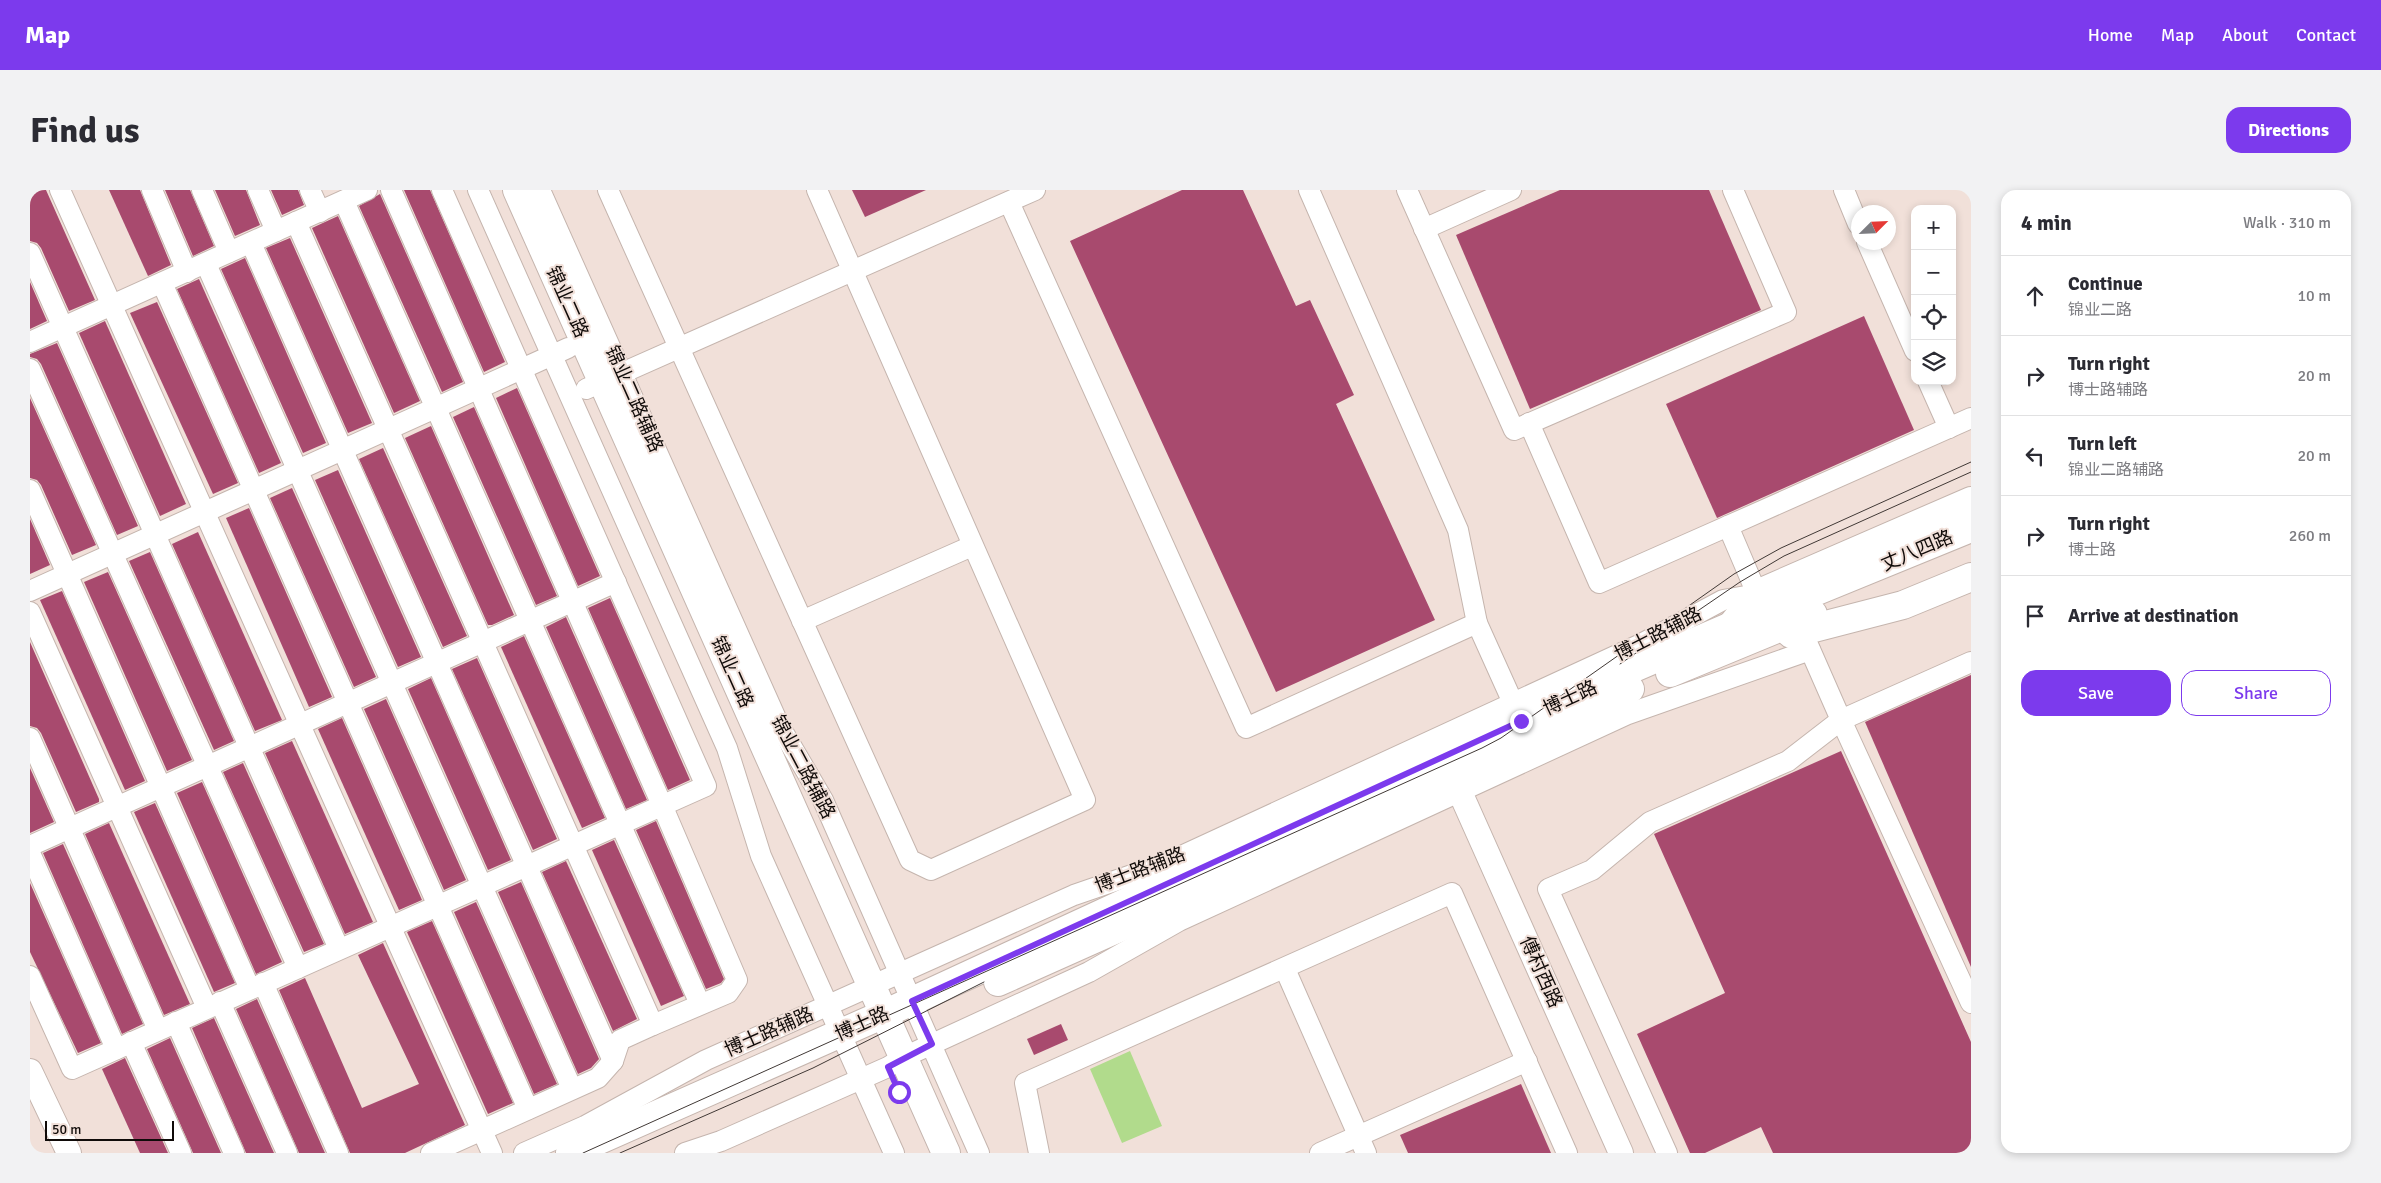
<!DOCTYPE html>
<meta charset="utf-8">
<style>
body{margin:0;font-family:Signika,"Noto Sans SC",sans-serif;background:#f2f2f3;color:#2b2b33}
.controls{position:absolute;right:15px;top:15px;display:grid;overflow:hidden;border-radius:10px;box-shadow:0 2px 8px #0003}
.controls button{width:45px;height:45px;display:grid;place-items:center;padding:0;border:0;border-bottom:1px solid #e1e1e2;background:#fff;color:#2b2b33;font:25px sans-serif}
.compass{position:absolute;left:1821px;top:15px;width:45px;height:45px;border-radius:50%;background:#fff;box-shadow:0 2px 8px #0003;rotate:66deg}
.scale{position:absolute;left:15px;bottom:12px;width:129px;box-sizing:border-box;padding-left:5px;border:2px solid #100b09;border-top:0;font-size:14px;line-height:18px;white-space:nowrap;color:#100b09;-webkit-text-stroke:4px #f1e0d9;paint-order:stroke}
.stop{position:absolute;width:15px;height:15px;margin:-11px;border:4px solid #7c3aed;border-radius:50%;background:#fff}
.stop.end{background:#7c3aed;border-color:#fff;box-shadow:0 1px 5px #0008}
.list{margin:0;padding:0;list-style:none}
h2{display:flex;justify-content:space-between;align-items:center;height:65px;margin:0;padding:0 20px;font-size:21px}
h2 small{font-size:16px;font-weight:400;color:#7c7c81}
.list li{display:grid;grid-template-columns:32px 1fr auto;gap:15px;align-items:center;box-sizing:border-box;height:80px;padding:0 20px;border-top:1px solid #e1e1e2}
.list b{display:block;font-size:19px;white-space:nowrap}
.list p{margin:0;font-size:16px;white-space:nowrap;color:#7c7c81}
.list em{font-size:16px;font-style:normal;color:#7c7c81}
.actions{display:flex;gap:10px;padding:15px 20px}
.actions a{flex:1;padding:11px 0;border:1px solid #7c3aed;border-radius:15px;text-align:center;font-size:18px;color:#7c3aed}
.actions .main{background:#7c3aed;color:#fff}
.icon{flex:none;width:28px;height:28px;fill:none;stroke:currentColor;stroke-width:2;stroke-linecap:round;stroke-linejoin:round}
.map{position:relative;flex:none;width:1941px;height:963px;overflow:hidden;border-radius:15px}
header{display:flex;align-items:center;gap:30px;box-sizing:border-box;height:70px;padding:0 25px;background:#7c3aed;color:#fff}
header strong{font-size:24px}
nav{display:flex;gap:28px;margin-inline-start:auto;font-size:18px}
.intro{display:flex;align-items:center;justify-content:space-between;box-sizing:border-box;height:120px;padding:0 30px}
h1{margin:0;font-size:35px}
.button{padding:12px 22px;border-radius:15px;background:#7c3aed;color:#fff;font-size:18px;font-weight:700}
main{display:flex;gap:30px;padding:0 30px}
aside{flex:1;background:#fff;border-radius:15px;box-shadow:0 2px 8px #0003}
.map>svg:first-child{display:block}
.green{fill:#b1db8c}
.building{fill:#a84a6e}
.lines{fill:none;stroke-linecap:round;stroke-linejoin:round}
.minor-casing{stroke:#c5b5ae;stroke-width:22}
.tertiary-casing{stroke:#c5b5ae;stroke-width:26}
.secondary-casing{stroke:#c5b5ae;stroke-width:30}
.primary-casing{stroke:#c5b5ae;stroke-width:30}
.minor{stroke:#fff;stroke-width:20}
.tertiary{stroke:#fff;stroke-width:24}
.secondary{stroke:#fff;stroke-width:28}
.primary{stroke:#fff;stroke-width:28}
.tram{stroke:#413936;stroke-width:1}
.route{stroke:#7c3aed;stroke-width:6}
.labels{text-anchor:middle;dominant-baseline:central;stroke-width:4;stroke-linejoin:round;paint-order:stroke}
.street-label{font-size:19px;fill:#100b09;stroke:#f1e0d9}
</style>
<header>
<strong>Map</strong>
<nav><a>Home</a><a>Map</a><a>About</a><a>Contact</a></nav>
</header>
<div class="intro"><h1>Find us</h1><a class="button">Directions</a></div>
<main>
<div class="map">
<svg width="1941" height="963" viewBox="0 0 1941 963">
<rect width="100%" height="100%" fill="#f1e0d9"/>
<path class="green" d="M1100 861 1132 936 1092 953 1060 879Z"/>
<g class="building">
<path d="M0 0H16L65 110 39 121 11 58 7 53 0 51Z"/>
<path d="M79 0H110L141 75 118 86Z"/>
<path d="M135 0H160L184 56 163 66Z"/>
<path d="M185 0H216L230 35 205 46Z"/>
<path d="M241 0H268L274 15 252 25Z"/>
<path d="M374 0H400L475 172 454 182Z"/>
<path d="M822 0H896L835 27Z"/>
<path d="M1152 0H1213L1266 116 1280 110 1324 205 1306 214 1405 430 1246 502 1040 51Z"/>
<path d="M1530 0H1679L1731 120 1500 219 1426 45Z"/>
<path d="M350 4 433 192 412 202 329 16Z"/>
<path d="M308 26 390 211 364 223 282 38Z"/>
<path d="M260 48 342 233 318 243 236 58Z"/>
<path d="M215 68 296 253 273 263 191 79Z"/>
<path d="M169 89 251 273 229 283 147 99Z"/>
<path d="M0 92 17 131 0 139Z"/>
<path d="M127 112 208 293 183 304 100 123Z"/>
<path d="M1834 126 1884 240 1687 328 1636 214Z"/>
<path d="M75 131 156 314 130 326 49 143Z"/>
<path d="M27 153 108 336 87 345 11 174 7 169 0 167V164Z"/>
<path d="M487 198 570 386 548 396 466 208Z"/>
<path d="M0 208 66 355 42 365 11 295 7 290 0 288Z"/>
<path d="M444 217 527 406 506 415 423 227Z"/>
<path d="M401 236 484 425 462 435H458L375 248Z"/>
<path d="M353 258 437 446 413 457 329 269Z"/>
<path d="M308 280 391 467 368 477 285 290Z"/>
<path d="M262 298 346 487 324 497 240 308Z"/>
<path d="M219 318 302 507 279 517 196 328Z"/>
<path d="M0 329 20 375 0 384Z"/>
<path d="M168 342 252 530 225 541 142 354Z"/>
<path d="M120 362 204 551 184 560 99 371Z"/>
<path d="M78 382 162 570 137 581 54 392Z"/>
<path d="M32 401 115 591 95 600 10 410Z"/>
<path d="M580 408 660 590 638 600 558 418Z"/>
<path d="M536 427 617 610 596 619 516 437Z"/>
<path d="M494 446 575 628 552 638 471 457Z"/>
<path d="M0 452 69 609V612L46 622 11 543 7 538 0 536Z"/>
<path d="M447 468 527 649 503 660 422 479Z"/>
<path d="M1941 485V777L1835 532Z"/>
<path d="M401 488 481 670 458 680 378 499Z"/>
<path d="M356 509 436 690 414 700 334 519Z"/>
<path d="M312 528 392 710 369 720 288 539Z"/>
<path d="M262 551 343 732 315 744 235 563Z"/>
<path d="M1811 561 1941 852V963H1743L1731 937 1675 963H1660L1607 844 1695 803 1624 644Z"/>
<path d="M213 573 294 754 274 762 193 582Z"/>
<path d="M0 578 24 632 0 643Z"/>
<path d="M172 592 252 772 226 784 147 603Z"/>
<path d="M125 613 205 793 184 802 104 622Z"/>
<path d="M626 631 694 789 691 793 676 799 606 640Z"/>
<path d="M79 633 160 814 134 825 55 644Z"/>
<path d="M584 650 654 806 631 816 562 660Z"/>
<path d="M33 654 113 834 92 844 13 663Z"/>
<path d="M536 671 607 829 583 841 512 682Z"/>
<path d="M491 692 569 869 561 878 548 884 468 702Z"/>
<path d="M0 693 71 853 48 863 0 762Z"/>
<path d="M446 712 527 894 504 904 424 722Z"/>
<path d="M402 731 483 913 458 924 377 742Z"/>
<path d="M353 753 435 935 375 963H320L249 800 275 788 332 918 389 894 328 765Z"/>
<path d="M227 809 295 963H269L206 819Z"/>
<path d="M184 828 244 963H216L162 838Z"/>
<path d="M1031 834 1038 850 1004 865 997 849Z"/>
<path d="M140 848 191 963H163L117 859Z"/>
<path d="M95 868 138 963H110L72 879Z"/>
<path d="M1491 894 1521 963H1378L1370 945Z"/>
</g>
<g class="lines">
<g class="minor-casing">
<g id="minor">
<path d="M30 0 462 963"/>
<path d="M122 0 157 82"/>
<path d="M172 0 199 62"/>
<path d="M228 0 246 41"/>
<path d="M280 0 290 22"/>
<path d="M448 0 697 558 731 666 864 963"/>
<path d="M510 0 749 535 793 610 949 963"/>
<path d="M578 0 880 670 901 680 1055 610 787 0"/>
<path d="M1279 0 1428 340 1447 433 1488 524"/>
<path d="M1377 0 1484 240 1756 122 1703 0"/>
<path d="M1814 0 1828 34"/>
<path d="M314 11 670 814"/>
<path d="M979 12 1216 538 1447 433"/>
<path d="M266 32 623 835 698 803 707 790 632 615 361 0"/>
<path d="M1394 39 1481 0"/>
<path d="M1837 52 1885 161"/>
<path d="M221 53 583 871"/>
<path d="M0 63 309 759"/>
<path d="M176 74 542 899"/>
<path d="M132 93 498 919"/>
<path d="M0 152 337 0"/>
<path d="M0 179 268 778"/>
<path d="M1898 191 1919 238"/>
<path d="M556 199 1005 0"/>
<path d="M1499 233 1569 393 1698 336"/>
<path d="M0 300 220 799"/>
<path d="M0 401 538 158"/>
<path d="M0 422 177 818"/>
<path d="M772 431 942 356"/>
<path d="M1941 472 1811 530 1941 813"/>
<path d="M0 548 128 840"/>
<path d="M0 656 586 392"/>
<path d="M0 663 86 859"/>
<path d="M1255 779 1336 963"/>
<path d="M0 786 42 879 676 596 412 0"/>
<path d="M233 793 308 963"/>
<path d="M190 812 257 963"/>
<path d="M146 832 204 963"/>
<path d="M101 852 151 963"/>
<path d="M401 963 568 888 583 871 590 850 623 835"/>
<path d="M494 963 555 936 676 870 1044 705 1134 674 1611 454 1693 410 1727 404 1698 336 1941 228"/>
<path d="M655 963 691 951 858 877 874 867 1059 782 1149 731 1598 524 1780 460"/>
<path d="M1009 963 995 893 1422 703 1537 963"/>
<path d="M1290 963 1497 871"/>
<path d="M1637 963 1518 699 1562 680 1620 632 1758 571 1811 530 1775 448"/>
</g>
</g>
<g class="tertiary-casing">
<g id="tertiary">
<path d="M1430 602 1591 963"/>
<path d="M0 881 39 963"/>
</g>
</g>
<g class="secondary-casing">
<path id="secondary" d="M487 0 916 963"/>
</g>
<g class="primary-casing">
<g id="primary">
<path d="M1702 435 1727 404 1941 311"/>
<path d="M1761 444 1873 415 1941 387"/>
<path d="M1640 483 1783 424"/>
<path d="M968 792 1501 554 1600 499"/>
<path d="M540 963 854 824 1597 481 1701 436 1941 338"/>
</g>
</g>
<use href="#minor" class="minor"/>
<use href="#tertiary" class="tertiary"/>
<use href="#secondary" class="secondary"/>
<use href="#primary" class="primary"/>
<g class="tram">
<path d="M1590 474 1710 392 1754 366 1941 282"/>
<path d="M553 963 1452 558 1471 548 1704 384 1751 358 1941 272"/>
<path d="M590 963 783 878 954 792"/>
</g>
</g>
<g class="lines">
<path class="route" d="M869 902 858 877 902 854 882 811 1491 531"/>
</g>
<g class="labels">
<g class="street-label">
<text transform="translate(537 112) rotate(66)">锦业二路</text>
<text transform="translate(604 209) rotate(66)">锦业二路辅路</text>
<text transform="translate(1887 361) rotate(-23)">丈八四路</text>
<text transform="translate(1628 444) rotate(-27)">博士路辅路</text>
<text transform="translate(702 482) rotate(66)">锦业二路</text>
<text transform="translate(1540 508) rotate(-25)">博士路</text>
<text transform="translate(773 577) rotate(62)">锦业二路辅路</text>
<text transform="translate(1110 680) rotate(-21)">博士路辅路</text>
<text transform="translate(1511 782) rotate(66)">傅村西路</text>
<text transform="translate(832 834) rotate(-24)">博士路</text>
<text transform="translate(739 842) rotate(-24)">博士路辅路</text>
</g>
</g>
</svg>
<div class="controls">
<button>+</button>
<button>−</button>
<button><svg class="icon" aria-label="locate" viewBox="0 0 24 24"><circle cx="12" cy="12" r="6"/><path d="M12 2v4M12 18v4M2 12h4M18 12h4"/></svg></button>
<button><svg class="icon" aria-label="layers" viewBox="0 0 24 24"><path d="M12 4l9 5-9 5-9-5zM3 14l9 5 9-5"/></svg></button>
</div>
<svg class="compass" viewBox="-18 -18 36 36"><path d="M0-13l5 13h-10z" fill="#e53935"/><path d="M0 13l5-13h-10z" fill="#7c7c81"/></svg>
<div class="scale">50 m</div>
<div class="stop" style="left:869px;top:902px"></div>
<div class="stop end" style="left:1491px;top:531px"></div>
</div>
<aside>
<h2>4 min<small>Walk · 310 m</small></h2>
<ul class="list">
<li><svg class="icon" aria-label="ahead" viewBox="0 0 24 24"><path d="M12 20V5M6 11l6-6 6 6"/></svg><div><b>Continue</b><p>锦业二路</p></div><em>10 m</em></li>
<li><svg class="icon" aria-label="right" viewBox="0 0 24 24"><path d="M7 20v-9h11M14 6l5 5-5 5"/></svg><div><b>Turn right</b><p>博士路辅路</p></div><em>20 m</em></li>
<li><svg class="icon" aria-label="left" viewBox="0 0 24 24"><path d="M17 20v-9H6M10 6l-5 5 5 5"/></svg><div><b>Turn left</b><p>锦业二路辅路</p></div><em>20 m</em></li>
<li><svg class="icon" aria-label="right" viewBox="0 0 24 24"><path d="M7 20v-9h11M14 6l5 5-5 5"/></svg><div><b>Turn right</b><p>博士路</p></div><em>260 m</em></li>
<li><svg class="icon" aria-label="arrive" viewBox="0 0 24 24"><path d="M6 21V4h12l-3 4 3 4H6"/></svg><div><b>Arrive at destination</b></div></li>
</ul>
<div class="actions"><a class="main">Save</a><a>Share</a></div>
</aside>
</main>
